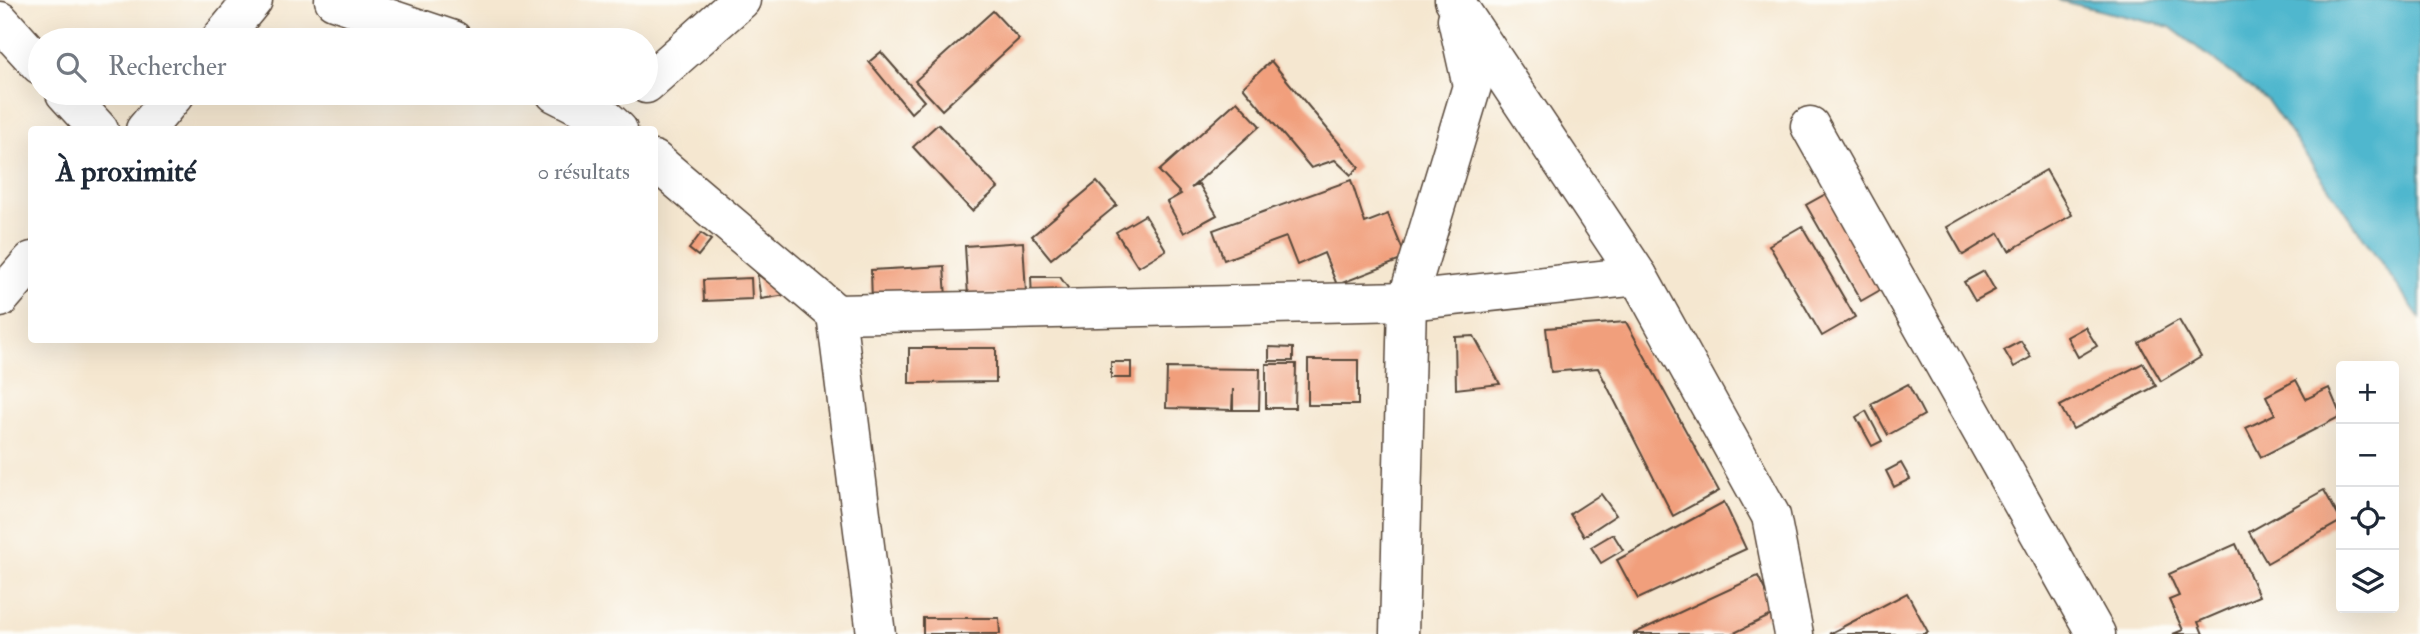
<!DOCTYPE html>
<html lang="fr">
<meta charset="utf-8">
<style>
body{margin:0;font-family:"IM FELL Double Pica",serif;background:#f6f6f7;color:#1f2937}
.controls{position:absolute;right:21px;bottom:21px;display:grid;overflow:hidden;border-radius:7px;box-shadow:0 7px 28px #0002}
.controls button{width:63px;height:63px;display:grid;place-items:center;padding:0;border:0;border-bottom:2px solid #e0e1e3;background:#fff;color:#1f2937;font:35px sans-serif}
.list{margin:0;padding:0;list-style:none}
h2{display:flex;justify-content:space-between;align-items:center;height:91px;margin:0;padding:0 28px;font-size:30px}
h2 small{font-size:23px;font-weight:400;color:#747a83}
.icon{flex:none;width:38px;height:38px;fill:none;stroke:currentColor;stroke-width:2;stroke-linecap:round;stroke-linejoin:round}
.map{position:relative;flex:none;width:2420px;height:634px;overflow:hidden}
.search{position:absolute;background:#fff;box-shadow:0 7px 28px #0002;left:28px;top:28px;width:630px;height:77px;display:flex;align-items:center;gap:18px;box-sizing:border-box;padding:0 24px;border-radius:38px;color:#747a83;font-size:26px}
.panel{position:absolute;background:#fff;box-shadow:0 7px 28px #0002;left:28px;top:126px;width:630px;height:217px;border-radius:7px}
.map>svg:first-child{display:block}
.water{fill:#50b7ce;stroke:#467076;stroke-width:2}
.building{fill:#f19f7c}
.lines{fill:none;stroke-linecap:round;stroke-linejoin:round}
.street-casing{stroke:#574639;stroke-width:41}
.street{stroke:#fff;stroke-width:38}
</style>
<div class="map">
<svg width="2420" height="634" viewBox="0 0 2420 634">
<rect width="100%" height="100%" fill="#fdfcf7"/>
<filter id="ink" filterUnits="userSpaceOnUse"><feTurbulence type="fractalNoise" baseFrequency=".0143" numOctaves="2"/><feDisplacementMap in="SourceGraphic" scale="14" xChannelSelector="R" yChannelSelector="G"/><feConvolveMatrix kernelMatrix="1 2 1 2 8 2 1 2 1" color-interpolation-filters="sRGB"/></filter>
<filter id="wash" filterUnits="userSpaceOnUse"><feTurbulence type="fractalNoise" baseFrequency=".00686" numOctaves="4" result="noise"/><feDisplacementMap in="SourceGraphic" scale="28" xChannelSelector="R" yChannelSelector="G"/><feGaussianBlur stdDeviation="1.57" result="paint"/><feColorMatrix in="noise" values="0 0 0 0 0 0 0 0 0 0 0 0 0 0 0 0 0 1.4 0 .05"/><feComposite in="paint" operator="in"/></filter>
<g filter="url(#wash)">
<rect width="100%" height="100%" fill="#f5e7d0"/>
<path class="water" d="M2057 0H2420V318L2267 100 2170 27Z"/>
<g id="blocks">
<g class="building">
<path d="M993 11 1019 39 942 110 915 81Z"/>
<path d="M881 52 924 101 911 113 869 62Z"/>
<path d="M1271 61 1359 167 1351 175 1335 160 1311 168 1243 87Z"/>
<path d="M1237 101 1260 126 1191 188 1199 184 1217 215 1184 233 1167 202 1181 194 1159 171Z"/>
<path d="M938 124 998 188 972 211 913 147Z"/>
<path d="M2046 170 2072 215 2009 251 1999 233 1963 255 1947 227Z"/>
<path d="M1351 180 1365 223 1388 214 1406 258 1337 285 1324 253 1297 265 1286 237 1224 260 1213 230Z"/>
<path d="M1097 182 1117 205 1051 259 1032 236Z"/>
<path d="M1840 186 1896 281 1861 301 1806 205Z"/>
<path d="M1145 215 1166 250 1138 267 1116 232Z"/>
<path d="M1802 226 1855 317 1822 336 1769 245Z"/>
<path d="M701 233 711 240 698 256 689 249Z"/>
<path d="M1023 242 1026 293 968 296 965 246Z"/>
<path d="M944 266 946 298 872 302 871 270Z"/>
<path d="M1984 271 1995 290 1975 301 1964 282Z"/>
<path d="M757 274 786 295 761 299Z"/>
<path d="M1031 277H1060L1073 295 1032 298Z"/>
<path d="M751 278 752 299 704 301 703 280Z"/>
<path d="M2179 320 2201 357 2161 381 2139 343Z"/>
<path d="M1626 322 1719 491 1673 516 1598 368 1551 372 1546 328Z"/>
<path d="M2085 327 2097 346 2078 357 2067 337Z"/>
<path d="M1474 336 1500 384 1456 389 1455 337Z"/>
<path d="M2021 341 2031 357 2014 367 2004 350Z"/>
<path d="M1269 347 1293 348V361H1269Z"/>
<path d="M909 348H996V382L909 383Z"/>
<rect x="1308" y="360" width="50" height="45"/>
<rect x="1111" y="362" width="20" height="16"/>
<path d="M2143 363 2156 386 2073 429 2060 406Z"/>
<path d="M1266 364H1296L1295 408H1266Z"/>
<path d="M1167 368 1260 369 1259 410H1233V389L1232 410 1166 408Z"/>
<path d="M2296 380 2306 399 2329 388 2341 416 2261 457 2246 428 2275 414 2266 396Z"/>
<path d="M1908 384 1924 415 1888 435 1871 404Z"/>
<path d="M1866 411 1882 441 1872 446 1856 417Z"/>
<path d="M1901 463 1910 479 1894 487 1886 471Z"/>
<path d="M2324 490 2341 521 2267 563 2249 532Z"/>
<path d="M1601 494 1616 515 1584 536 1570 514Z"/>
<path d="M1724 502 1746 549 1638 599 1617 560Z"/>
<path d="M1613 534 1623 550 1601 563 1591 547Z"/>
<path d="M2236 544 2259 596 2198 622 2203 634H2173L2183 630 2169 600 2179 596 2169 574Z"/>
<path d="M1758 576 1776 613 1732 634H1633Z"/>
<path d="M1907 593 1928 632 1924 634H1829Z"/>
<path d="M923 618H999L1000 634H923Z"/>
</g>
</g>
</g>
<g filter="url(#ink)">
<use href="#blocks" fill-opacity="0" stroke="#574639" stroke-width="2"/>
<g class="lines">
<g class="street-casing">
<g id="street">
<path d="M334 0 453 40"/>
<path d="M1454 0 1638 276 1771 516 1794 634"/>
<path d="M0 21 40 65"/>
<path d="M220 40 253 0"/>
<path d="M646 84 741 0"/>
<path d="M65 93 99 130"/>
<path d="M555 93 606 119 618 130"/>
<path d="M1810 126 2096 634"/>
<path d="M145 130 176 93"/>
<path d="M654 160 836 314 1407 301 1638 276"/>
<path d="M0 298 32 261"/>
<path d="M836 314 876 634"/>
<path d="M1399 634 1407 301 1472 86 1457 19"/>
</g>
</g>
<use href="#street" class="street"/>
</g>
</g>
</svg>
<div class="controls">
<button>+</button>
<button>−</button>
<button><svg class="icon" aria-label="locate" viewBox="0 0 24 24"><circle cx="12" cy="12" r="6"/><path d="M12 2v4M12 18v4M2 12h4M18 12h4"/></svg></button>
<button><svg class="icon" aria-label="layers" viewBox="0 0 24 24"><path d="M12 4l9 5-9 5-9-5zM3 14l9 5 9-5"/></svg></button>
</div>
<div class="search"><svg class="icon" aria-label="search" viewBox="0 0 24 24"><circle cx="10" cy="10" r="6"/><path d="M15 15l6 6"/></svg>Rechercher</div>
<section class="panel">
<h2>À proximité<small>0 résultats</small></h2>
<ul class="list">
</ul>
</section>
</div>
